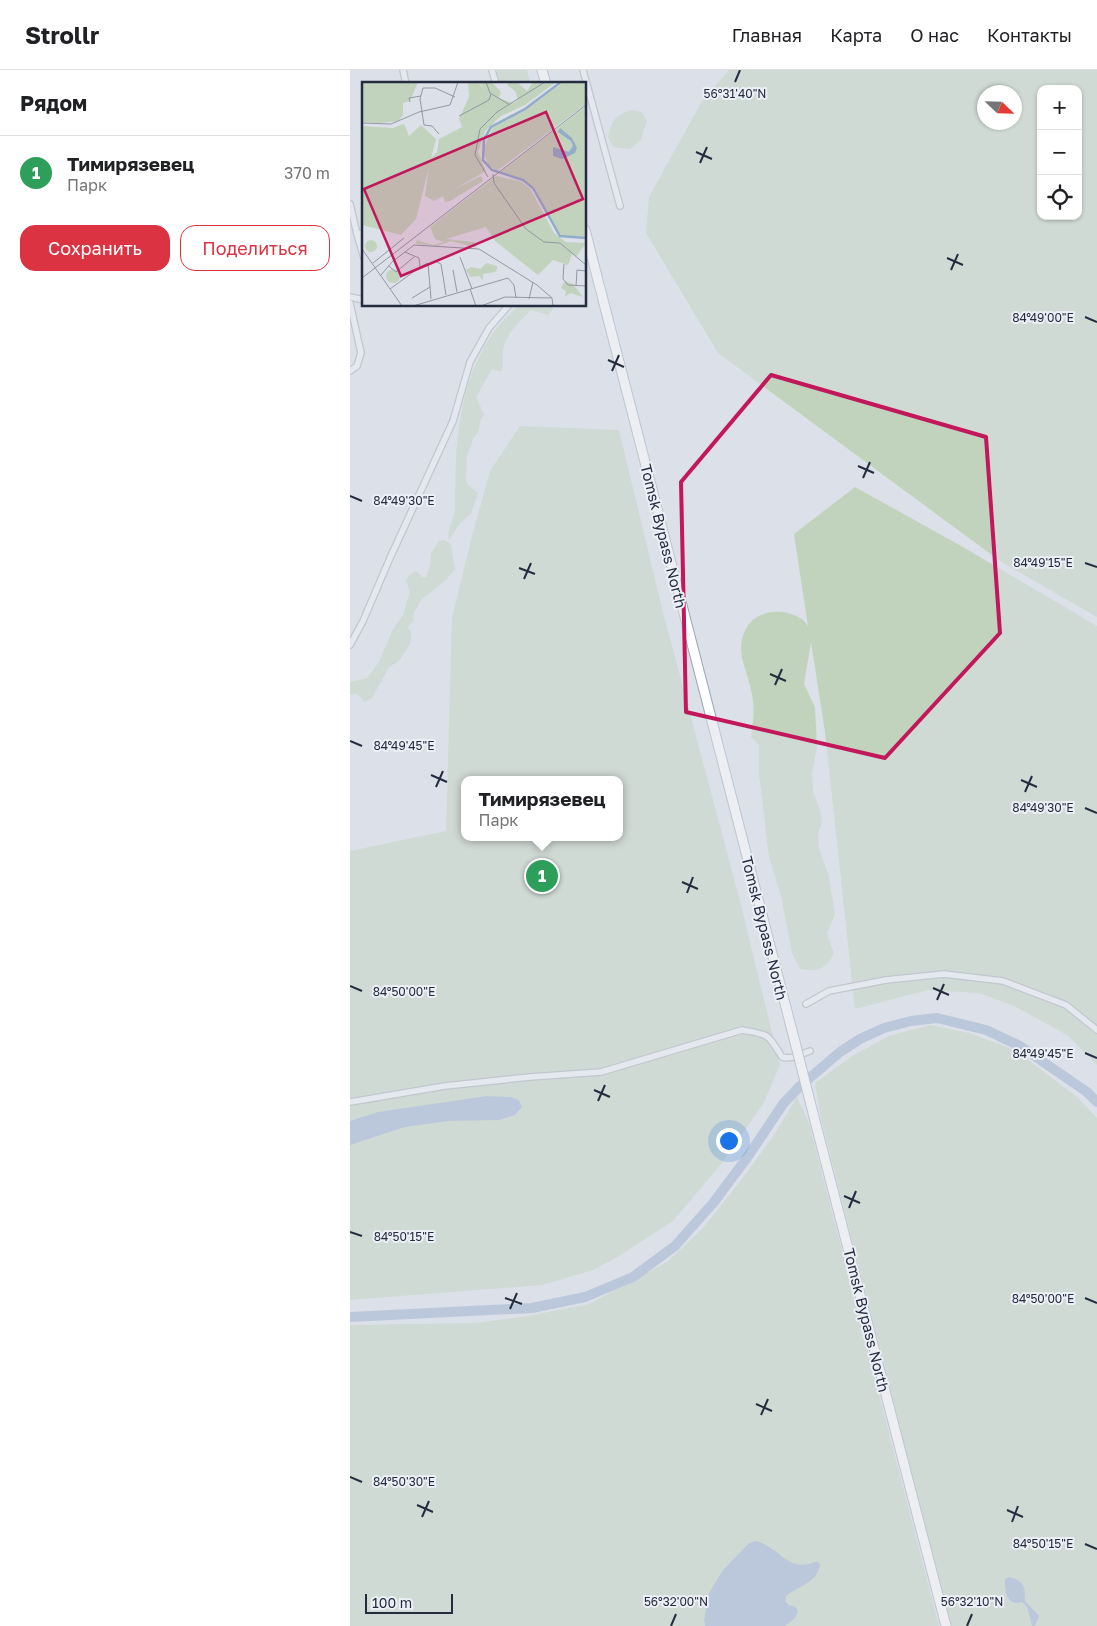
<!DOCTYPE html>
<html lang="ru">
<meta charset="utf-8">
<style>
body{margin:0;font-family:"Golos Text",sans-serif;background:#f6f6f6;color:#202124}
.controls{position:absolute;right:15px;top:15px;display:grid;overflow:hidden;border-radius:10px;box-shadow:0 1px 4px #0004}
.controls button{width:45px;height:45px;display:grid;place-items:center;padding:0;border:0;border-bottom:1px solid #e0e0e0;background:#fff;color:#202124;font:25px sans-serif}
.compass{position:absolute;left:627px;top:15px;width:45px;height:45px;border-radius:50%;background:#fff;box-shadow:0 1px 4px #0004;rotate:113deg}
.scale{position:absolute;left:15px;bottom:12px;width:88px;box-sizing:border-box;padding-left:5px;border:2px solid #242d40;border-top:0;font-size:14px;line-height:18px;white-space:nowrap;color:#242d40;-webkit-text-stroke:4px #eceff6;paint-order:stroke}
.you{position:absolute;left:378px;top:1070px;width:18px;height:18px;margin:-12px;border:4px solid #fff;border-radius:50%;background:#1a73e8;box-shadow:0 0 0 8px #1a73e833}
.badge{display:grid;place-items:center;width:32px;height:32px;border-radius:50%;background:#dc3343;color:#fff;font-size:16px;font-weight:700}
.pin{position:absolute;translate:-50% -50%;border:2px solid #fff;box-shadow:0 1px 5px #0006}
.popup{position:absolute;left:111px;top:706px;width:162px;height:65px;box-sizing:border-box;display:grid;place-content:center;border-radius:10px;background:#fff;filter:drop-shadow(0 1px 4px #0005);font-size:16px;white-space:nowrap;color:#757577}
.popup b{font-size:19px;color:#202124}
.popup::after{content:'';position:absolute;left:50%;top:100%;margin-left:-10px;border:10px solid transparent;border-top-color:#fff}
.list{margin:0;padding:0;list-style:none}
h2{display:flex;justify-content:space-between;align-items:center;height:65px;margin:0;padding:0 20px;font-size:21px}
h2 small{font-size:16px;font-weight:400;color:#757577}
.list li{display:grid;grid-template-columns:32px 1fr auto;gap:15px;align-items:center;box-sizing:border-box;height:75px;padding:0 20px;border-top:1px solid #e0e0e0}
.list b{display:block;font-size:19px;white-space:nowrap}
.list p{margin:0;font-size:16px;white-space:nowrap;color:#757577}
.list em{font-size:16px;font-style:normal;color:#757577}
.actions{display:flex;gap:10px;padding:15px 20px}
.actions a{flex:1;padding:11px 0;border:1px solid #dc3343;border-radius:15px;text-align:center;font-size:18px;color:#dc3343}
.actions .main{background:#dc3343;color:#fff}
.icon{flex:none;width:28px;height:28px;fill:none;stroke:currentColor;stroke-width:2;stroke-linecap:round;stroke-linejoin:round}
.map{position:relative;flex:none;width:747px;height:1556px;overflow:hidden}
header{display:flex;align-items:center;gap:30px;box-sizing:border-box;height:70px;padding:0 25px;background:#fff;border-bottom:1px solid #e0e0e0}
header strong{font-size:24px}
nav{display:flex;gap:28px;margin-inline-start:auto;font-size:18px}
main{display:flex}
aside{flex:1;background:#fff}
.map>svg:first-child{display:block}
.green{fill:#c1d3bd;fill-rule:evenodd}
.water{fill:#93accc}
.lines{fill:none;stroke-linecap:round;stroke-linejoin:round}
.river{stroke:#93accc;stroke-width:10}
.street-casing{stroke:#a1a7b2;stroke-width:8}
.primary-casing{stroke:#9ba4b5;stroke-width:11}
.street{stroke:#eff1f6;stroke-width:5.5}
.primary{stroke:#fff;stroke-width:9}
.primary-bridge-casing{stroke:#9ba4b5;stroke-width:11;stroke-linecap:butt}
.primary-bridge{stroke:#fff;stroke-width:9}
.marked{fill:none;stroke:#c2185b;stroke-width:4;stroke-linejoin:round}
.ticks{fill:none;stroke:#242d40;stroke-width:2}
.labels{text-anchor:middle;dominant-baseline:central;stroke-width:4;stroke-linejoin:round;paint-order:stroke}
.street-label{font-size:15px;fill:#242d40;stroke:#eceff6}
.inset-river{fill:none;stroke:#93accc;stroke-width:2.5}
.inset-road{fill:none;stroke:#9298a5;stroke-width:1}
.view{fill:#c2185b;fill-opacity:0.15;stroke:#c2185b;stroke-width:2.5}
.inset-edge{fill:none;stroke:#242d40;stroke-width:2.5}
.ticks-label{font-size:12px;text-anchor:middle;fill:#242d40;stroke:#eceff6;stroke-width:4;stroke-linejoin:round;paint-order:stroke}
</style>
<header>
<strong>Strollr</strong>
<nav><a>Главная</a><a>Карта</a><a>О нас</a><a>Контакты</a></nav>
</header>
<main>
<aside>
<h2>Рядом<small></small></h2>
<ul class="list">
<li><span class="badge" style="background:#2e9e5b">1</span><div><b>Тимирязевец</b><p>Парк</p></div><em>370 m</em></li>
</ul>
<div class="actions"><a class="main">Сохранить</a><a>Поделиться</a></div>
</aside>
<div class="map">
<svg width="747" height="1556" viewBox="0 0 747 1556">
<rect width="100%" height="100%" fill="#dce0e8"/>
<g class="green">
<path d="M146 0H177L181 14H150Z"/>
<path d="M379 0H747V547L650 491 368 283 296 163 299 127 352 31ZM691 19H728V146H691ZM634 22H664V52H634Z"/>
<path d="M280 40 291 42 297 50 291 70 280 79 263 77 258 67C262 50 264 47 280 40Z"/>
<path d="M169 235H202L203 239 198 245 181 240C170 251 156 264 153 280 152 287 154 294 151 301H147L142 299 126 327 134 344 130 351 129 361 123 369 117 386 116 409 117 414 128 423 121 444 110 453 99 470C96 459 105 448 105 437 105 377 107 314 143 263 149 254 161 243 169 235Z"/>
<path d="M170 356 269 360 312 538 390 831 430 995 413 1034 372 1093 323 1151 269 1186 243 1200 192 1215 0 1230V781L96 761 102 548 120 474 140 401ZM114 710H270V767H114Z"/>
<path d="M505 417 613 477 747 556V995L717 965 664 936 629 923 578 920 505 939 475 662 461 572 454 614 465 637 467 678 462 703 463 722 470 740 472 752 468 764 469 778 479 807 485 845 477 863 484 884C475 900 468 902 450 899L442 883 431 826 419 787 409 704V675L401 667C403 653 405 639 402 625 400 612 395 600 392 588 387 560 404 539 433 542 443 544 453 547 458 556L444 464Z"/>
<path d="M94 470 101 474 105 499 96 510 72 529 64 542 63 551 58 557 62 564 60 574 49 591 39 597 22 628 14 632 11 627 6 624 0 625V612L17 608 29 592 42 561 53 545 60 521 56 511 59 505 66 501 72 507H76L80 495 81 483 89 471Z"/>
<path d="M580 955 619 963 665 980 727 1027 747 1048V1556H601L471 1049 465 1013 502 986 539 966Z"/>
<path d="M447 1027 459 1053 589 1556H0V1255L125 1253 178 1246 239 1234 317 1192 352 1159 389 1113 424 1065Z"/>
</g>
<g class="water">
<path d="M137 1026 161 1027 169 1030 172 1037 165 1045 149 1050 99 1051 55 1057 0 1075V1051L28 1042Z"/>
<path d="M407 1471C432 1480 439 1504 467 1491L470 1494C468 1512 449 1516 436 1526V1532L439 1535 446 1537 448 1542 444 1549 435 1556H355L354 1550 359 1523 373 1500 399 1473Z"/>
<path d="M659 1507C675 1511 675 1517 675 1531L689 1546 685 1556H682L677 1537 672 1532C657 1537 654 1520 655 1509Z"/>
</g>
<g class="lines">
<path class="river" d="M0 1247 182 1238 235 1227 283 1207 325 1176 364 1132 399 1085 433 1034 449 1017 490 982 510 969 534 958 561 951 587 948 636 960 670 976 737 1022 747 1032"/>
<g class="street-casing">
<g id="street">
<path d="M53 0 56 14"/>
<path d="M142 0 146 14"/>
<path d="M233 0 270 136"/>
<path d="M0 134 7 164"/>
<path d="M14 163 7 164 14 188"/>
<path d="M0 227 14 230"/>
<path d="M0 233 11 283 7 296 0 301"/>
<path d="M0 575 13 551 40 488 103 351 120 292 139 258 159 235"/>
<path d="M456 934 479 921 536 910 594 904 653 911 716 935 747 960"/>
<path d="M0 1032 95 1016 180 1007 251 1002 392 960C420 965 417 963 432 987 442 990 451 984 460 981"/>
</g>
</g>
<g class="primary-casing">
<g id="primary">
<path d="M192 0 196 14"/>
<path d="M235 160 446 976"/>
<path d="M465 1051 596 1556"/>
</g>
</g>
<use href="#street" class="street"/>
<use href="#primary" class="primary"/>
<g class="primary-bridge-casing">
<path id="primary-bridge" d="M446 976 465 1051"/>
</g>
<use href="#primary-bridge" class="primary-bridge"/>
</g>
<path d="M0 0H747V1556H0ZM421 305 636 367 650 563 535 688 336 642 331 412Z" fill="#dce0e8" fill-opacity=".55" fill-rule="evenodd"/>
<path class="marked" d="M421 305 636 367 650 563 535 688 336 642 331 412Z"/>
<path class="ticks" d="M385 12 390 0M346 82 362 89M350 93 357 77M597 188 613 195M601 200 608 184M735 247 747 252M258 290 274 297M262 301 269 285M508 396 524 403M513 408 520 392M0 426 12 431M735 493 747 497M169 498 185 504M174 509 181 493M420 604 436 611M425 615 432 599M0 671 12 676M81 705 97 712M671 710 687 717M86 717 93 701M675 722 682 706M735 738 747 743M332 812 348 819M337 823 343 807M0 916 12 921M583 918 599 925M587 930 594 914M735 983 747 988M244 1020 260 1027M248 1031 255 1015M494 1126 510 1133M499 1138 506 1121M0 1162 12 1166M155 1228 172 1234M735 1228 747 1233M160 1239 167 1223M406 1334 422 1341M411 1345 418 1329M0 1407 12 1412M67 1435 83 1442M657 1440 673 1447M72 1447 79 1431M662 1452 668 1436M735 1474 747 1479M321 1556 326 1544M617 1556 622 1544"/>
<g class="labels">
<g class="street-label">
<text transform="translate(314 466) rotate(76)">Tomsk Bypass North</text>
<text transform="translate(415 858) rotate(76)">Tomsk Bypass North</text>
<text transform="translate(517 1250) rotate(76)">Tomsk Bypass North</text>
</g>
</g>
<g transform="translate(12 12)">
<rect width="224" height="224" fill="#dce0e8"/>
<path d="M0 0H56L48 19 41 21V33L36 39 17 41 0 40ZM106 0H116L124 10 117 0H130L139 10 137 16 151 21 156 18 153 9 145 3 147 0 156 1 165 9 171 0H194L163 23 139 34 123 49 116 70 124 89 91 108 119 94 121 99 88 119 83 120 81 114 72 119 63 114 68 77 75 70 77 57 100 45 97 37 107 15ZM202 0H224V22L135 89 126 83 121 68 131 45 162 29ZM224 24V155H209L199 153 194 146 172 105 158 96 137 91ZM42 42 47 54 59 43 74 57 54 137 39 153 0 143V44L31 46ZM134 94 158 99 168 106 192 151 204 160 224 161 214 175 210 172 206 183 191 178 176 193 133 159 124 145 84 157 112 160 115 166 89 159 75 164 55 162 54 161 55 158 71 163 82 160 73 157 68 145ZM3 164a6 6 0 1 1 12 0a6 6 0 1 1-12 0ZM125 181 135 184V187L133 190 121 192V198L117 194 108 195 104 188 109 185 118 187ZM24 194a7 7 0 1 1 14 0a7 7 0 1 1-14 0ZM203 199 211 202 221 215 208 211 203 215 204 209 199 206Z" fill="#c1d3bd"/>
<path d="M198 46 210 56 215 66 213 71 200 77 191 74V65L207 70 211 64 209 59 196 50Z" fill="#93accc"/>
<path class="inset-river" d="M199 0 163 27 129 45 122 57 121 78 130 88 161 98 171 106 198 154 224 156"/>
<path class="inset-road" d="M124 0 128 11 148 23M48 20 47 16 59 14M97 34 127 18 129 12M0 41 29 42 57 30 88 23 96 0M77 52 70 44 62 43 58 17 61 6H73L93 15M131 92 132 101 164 147 182 160 198 161 224 183M126 95 113 73 118 47 135 30 183 0M0 167 40 224M43 170 57 176 58 185 66 181 69 217M98 175 110 207M11 181 42 156M202 182 201 197 206 203 224 204M66 183 73 179 79 182 84 213M27 184 34 190 52 175M91 188 95 210M19 193 30 180 52 163 117 167 175 203 190 216 191 224M0 196 224 23M214 204 215 188 224 189M28 207 58 185M108 207 114 224M50 216 68 205M167 217 171 200M51 224 146 196 152 203 154 216M119 224 143 215 189 216"/>
<path class="view" d="M184 30 221 117 39 194 2 107Z"/>
<rect width="224" height="224" class="inset-edge"/>
</g>
<g class="ticks-label">
<text x="385" y="28">56°31'40"N</text>
<text x="693" y="252">84°49'00"E</text>
<text x="54" y="435">84°49'30"E</text>
<text x="693" y="497">84°49'15"E</text>
<text x="54" y="680">84°49'45"E</text>
<text x="693" y="742">84°49'30"E</text>
<text x="54" y="926">84°50'00"E</text>
<text x="693" y="988">84°49'45"E</text>
<text x="54" y="1171">84°50'15"E</text>
<text x="693" y="1233">84°50'00"E</text>
<text x="54" y="1416">84°50'30"E</text>
<text x="693" y="1478">84°50'15"E</text>
<text x="326" y="1536">56°32'00"N</text>
<text x="622" y="1536">56°32'10"N</text>
</g>
</svg>
<div class="controls">
<button>+</button>
<button>−</button>
<button><svg class="icon" aria-label="locate" viewBox="0 0 24 24"><circle cx="12" cy="12" r="6"/><path d="M12 2v4M12 18v4M2 12h4M18 12h4"/></svg></button>
</div>
<svg class="compass" viewBox="-18 -18 36 36"><path d="M0-13l5 13h-10z" fill="#e53935"/><path d="M0 13l5-13h-10z" fill="#757577"/></svg>
<div class="scale">100 m</div>
<div class="you"></div>
<div class="pin badge" style="left:192px;top:806px;background:#2e9e5b">1</div>
<div class="popup"><b>Тимирязевец</b>Парк</div>
</div>
</main>
